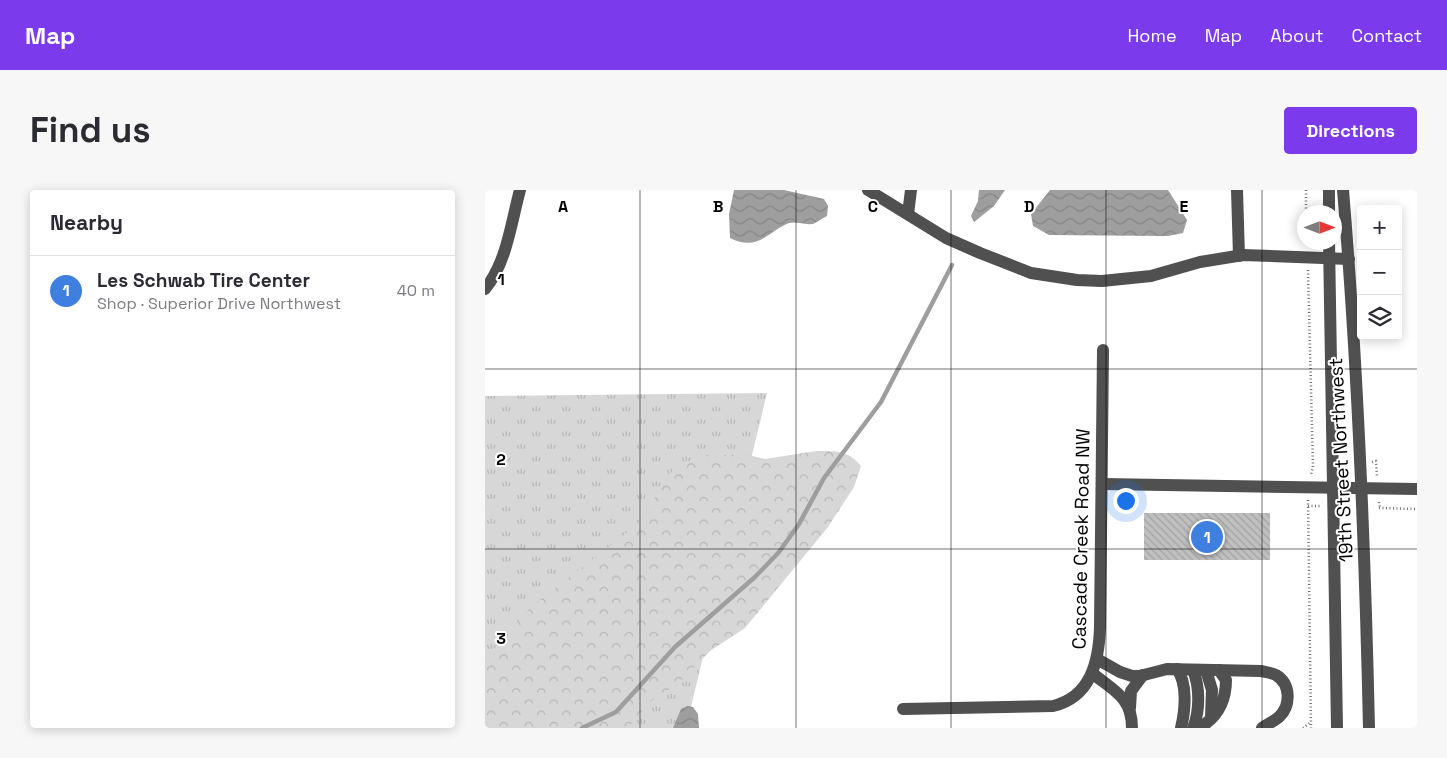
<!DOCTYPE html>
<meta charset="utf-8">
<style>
body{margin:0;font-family:"Space Grotesk",sans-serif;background:#f7f7f7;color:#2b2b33}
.controls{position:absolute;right:15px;top:15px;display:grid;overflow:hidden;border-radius:5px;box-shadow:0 2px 12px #0003}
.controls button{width:45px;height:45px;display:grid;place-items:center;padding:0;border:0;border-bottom:1px solid #e1e1e2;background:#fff;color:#2b2b33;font:25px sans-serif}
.compass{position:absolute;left:812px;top:15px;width:45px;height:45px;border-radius:50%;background:#fff;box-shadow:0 2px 12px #0003;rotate:90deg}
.you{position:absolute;left:640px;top:310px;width:18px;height:18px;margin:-12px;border:4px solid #fff;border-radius:50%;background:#1a73e8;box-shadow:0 0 0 8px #1a73e833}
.badge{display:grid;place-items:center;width:32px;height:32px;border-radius:50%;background:#7c3aed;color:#fff;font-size:16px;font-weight:700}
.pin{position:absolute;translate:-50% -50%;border:2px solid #fff;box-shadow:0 1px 5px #0006}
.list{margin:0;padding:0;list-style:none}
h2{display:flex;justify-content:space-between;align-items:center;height:65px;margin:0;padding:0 20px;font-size:21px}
h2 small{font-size:16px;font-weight:400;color:#7c7c81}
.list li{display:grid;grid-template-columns:32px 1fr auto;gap:15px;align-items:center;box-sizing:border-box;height:70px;padding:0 20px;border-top:1px solid #e1e1e2}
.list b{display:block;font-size:19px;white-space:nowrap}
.list p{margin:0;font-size:16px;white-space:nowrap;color:#7c7c81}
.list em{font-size:16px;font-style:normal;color:#7c7c81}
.icon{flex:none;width:28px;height:28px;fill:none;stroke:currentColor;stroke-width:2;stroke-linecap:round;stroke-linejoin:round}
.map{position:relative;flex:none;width:932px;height:538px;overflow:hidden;border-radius:5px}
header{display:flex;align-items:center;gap:30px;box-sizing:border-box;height:70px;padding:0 25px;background:#7c3aed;color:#fff}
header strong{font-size:24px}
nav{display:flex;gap:28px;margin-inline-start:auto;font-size:18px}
.intro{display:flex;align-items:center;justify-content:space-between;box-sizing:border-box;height:120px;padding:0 30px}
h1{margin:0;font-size:35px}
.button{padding:12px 22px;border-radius:5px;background:#7c3aed;color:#fff;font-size:18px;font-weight:700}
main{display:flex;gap:30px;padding:0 30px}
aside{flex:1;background:#fff;border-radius:5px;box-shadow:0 2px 12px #0003}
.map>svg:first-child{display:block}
.grass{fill:url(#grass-tufts)}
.forest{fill:url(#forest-crowns)}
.water{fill:url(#water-waves)}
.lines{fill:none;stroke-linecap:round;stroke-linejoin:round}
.stream{stroke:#9e9e9e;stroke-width:4.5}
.building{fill:url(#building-back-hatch)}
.path{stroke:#727272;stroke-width:2.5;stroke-dasharray:1 2.5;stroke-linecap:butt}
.minor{stroke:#505050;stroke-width:12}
.grid{fill:none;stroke:#000;stroke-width:1;stroke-opacity:0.55}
.labels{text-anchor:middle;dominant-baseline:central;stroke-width:4;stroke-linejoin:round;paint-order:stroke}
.street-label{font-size:19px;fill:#000;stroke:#fff}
.grid-label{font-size:16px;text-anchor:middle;font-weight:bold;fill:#000;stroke:#fff;stroke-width:4;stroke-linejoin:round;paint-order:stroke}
</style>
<header>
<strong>Map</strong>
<nav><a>Home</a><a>Map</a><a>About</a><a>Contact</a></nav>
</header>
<div class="intro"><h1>Find us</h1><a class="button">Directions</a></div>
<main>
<aside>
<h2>Nearby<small></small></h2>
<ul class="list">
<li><span class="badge" style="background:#3f7fe0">1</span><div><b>Les Schwab Tire Center</b><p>Shop · Superior Drive Northwest</p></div><em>40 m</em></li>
</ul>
</aside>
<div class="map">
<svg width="932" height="538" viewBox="0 0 932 538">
<defs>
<pattern id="grass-tufts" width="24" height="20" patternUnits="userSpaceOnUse" patternTransform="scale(1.25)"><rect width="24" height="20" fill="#d7d7d7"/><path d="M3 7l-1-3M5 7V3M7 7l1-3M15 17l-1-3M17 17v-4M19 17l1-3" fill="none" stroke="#b7b7b7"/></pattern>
<pattern id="forest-crowns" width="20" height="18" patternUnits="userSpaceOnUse" patternTransform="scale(1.25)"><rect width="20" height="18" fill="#d7d7d7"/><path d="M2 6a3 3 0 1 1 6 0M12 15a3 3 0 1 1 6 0" fill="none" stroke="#b7b7b7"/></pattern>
<pattern id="water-waves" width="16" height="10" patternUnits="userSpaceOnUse" patternTransform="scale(1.25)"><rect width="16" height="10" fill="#9e9e9e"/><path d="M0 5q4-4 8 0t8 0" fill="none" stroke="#868686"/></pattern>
<pattern id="building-back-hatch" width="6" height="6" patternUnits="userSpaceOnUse" patternTransform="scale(1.25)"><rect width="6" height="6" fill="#c0c0c0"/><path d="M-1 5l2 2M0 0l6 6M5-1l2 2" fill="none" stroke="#a3a3a3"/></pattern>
</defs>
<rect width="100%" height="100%" fill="#fff"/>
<path class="grass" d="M282 203 203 529 204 538H0V206Z"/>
<path class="forest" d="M331 261C351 261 363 260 376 276L369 297 343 337 260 438 225 461 197 490 175 507 166 511 143 538H0V467L47 416 152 335 188 280 218 265H263L280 269Z"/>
<g class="water">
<path d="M249 0H299L339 9 343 16 342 26C338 28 332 32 328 34 320 35 311 31 304 33 282 42 273 62 245 48L244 24Z"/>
<path d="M494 0H520L509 16 489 32 486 26 493 11Z"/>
<path d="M565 0H683L702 30 698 43 683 46 564 45 548 36 546 24Z"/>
<path d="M203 516 208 517 213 524 214 538H188L196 519Z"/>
</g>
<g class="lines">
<path class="stream" d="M97 538 131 522 190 457 270 387 294 362 314 334 339 288 396 212 467 75"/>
</g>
<rect class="building" x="659" y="323" width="126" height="47"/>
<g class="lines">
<g class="path">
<path d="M821 0V22"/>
<path d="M823 80 828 277 826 285"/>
<path d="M887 272 891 271 892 287"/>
<path d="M823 310 826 538"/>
<path d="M894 312 895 318"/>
<path d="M823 316H836"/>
<path d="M894 318 932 319"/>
<path d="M818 538 826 532"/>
</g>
<g class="minor">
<path d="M383 0 461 48 495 63 546 83 592 90 617 91 666 86 715 72 758 65 864 69"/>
<path d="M752 0 754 66"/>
<path d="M844 0V22"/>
<path d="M858 0C873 179 880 358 884 538"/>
<path d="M423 24 426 0"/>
<path d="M844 52 852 538"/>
<path d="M0 99C22 72 26 33 35 0"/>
<path d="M618 294 932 299"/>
<path d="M612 469 635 482 647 486H655L682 479 776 481C781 482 787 483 791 485 806 494 806 516 794 527 789 531 783 534 777 538"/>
<path d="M692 479C703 494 700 521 696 538"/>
<path d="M708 480C715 497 715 521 708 538"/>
<path d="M721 480 727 500 726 528"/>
<path d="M607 483C629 501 647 507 647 538"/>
<path d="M645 518 646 501 658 485"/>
<path d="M418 519 568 516C606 507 614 471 615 437L618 160"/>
<path d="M714 538C733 527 741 511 741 490L734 480"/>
</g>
</g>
<path class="grid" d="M155 0V538M311 0V538M466 0V538M621 0V538M777 0V538M0 179H932M0 359H932"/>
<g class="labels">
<g class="street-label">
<text transform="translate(856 270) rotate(-93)">19th Street Northwest</text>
<text transform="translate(596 349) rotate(-89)">Cascade Creek Road NW</text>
</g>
</g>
<g class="grid-label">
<text x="78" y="22">A</text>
<text x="233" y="22">B</text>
<text x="388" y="22">C</text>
<text x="544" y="22">D</text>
<text x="699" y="22">E</text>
<text x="16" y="95">1</text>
<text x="16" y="275">2</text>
<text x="16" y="454">3</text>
</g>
</svg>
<div class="controls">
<button>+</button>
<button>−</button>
<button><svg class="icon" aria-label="layers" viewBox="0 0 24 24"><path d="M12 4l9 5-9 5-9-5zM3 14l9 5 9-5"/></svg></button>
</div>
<svg class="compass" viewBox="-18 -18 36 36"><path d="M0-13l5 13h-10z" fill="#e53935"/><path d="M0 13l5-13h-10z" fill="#7c7c81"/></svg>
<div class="you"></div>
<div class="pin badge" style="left:722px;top:347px;background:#3f7fe0">1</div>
</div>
</main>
